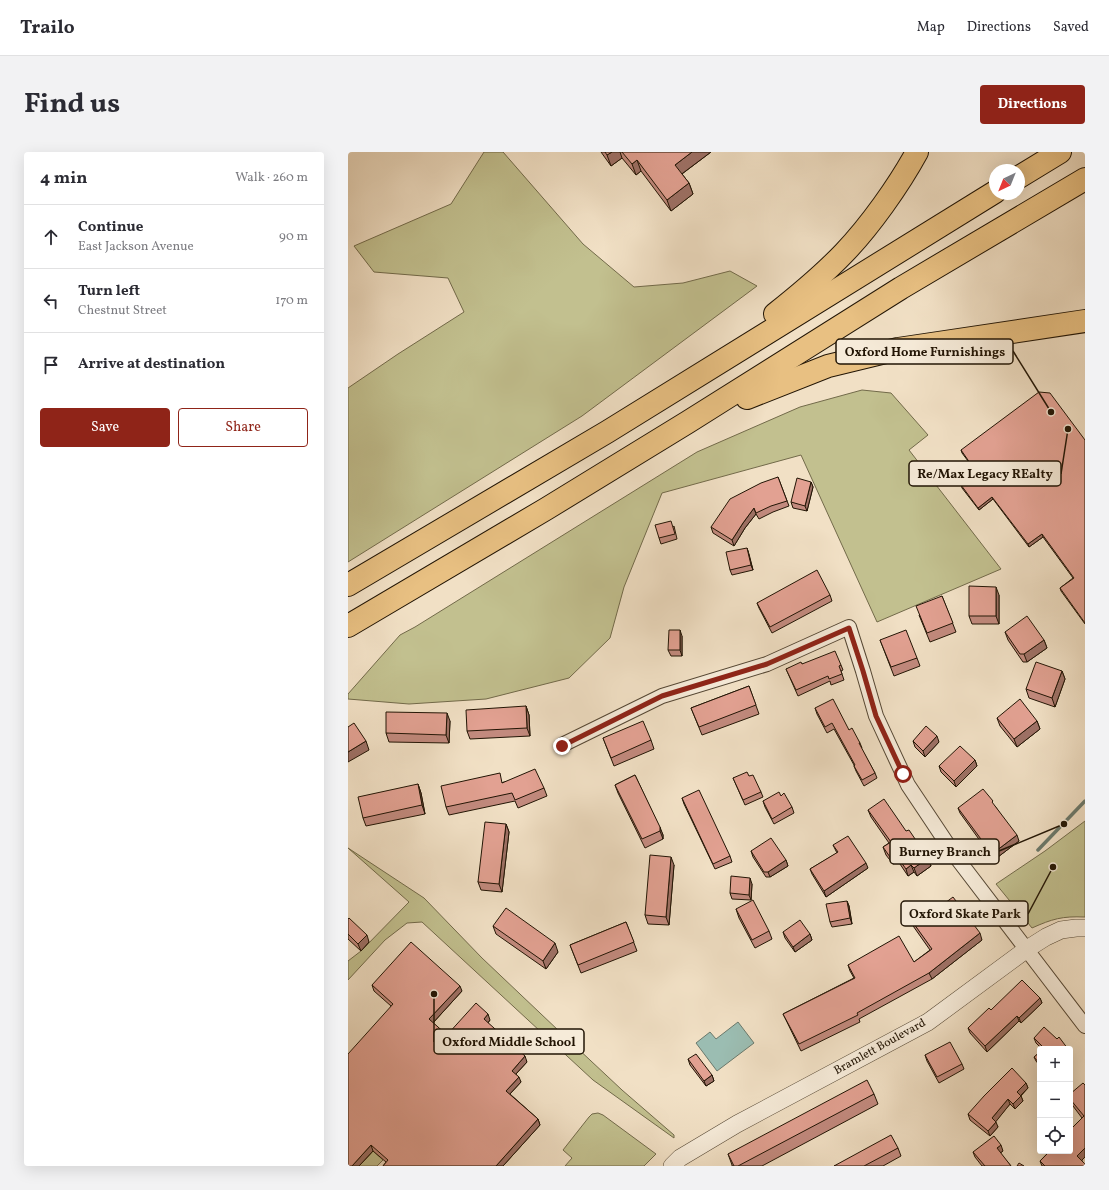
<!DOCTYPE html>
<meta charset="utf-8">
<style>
body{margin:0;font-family:Vollkorn,serif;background:#f2f2f3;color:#2b2b33}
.controls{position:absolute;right:12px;bottom:12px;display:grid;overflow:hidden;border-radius:4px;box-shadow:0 4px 16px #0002}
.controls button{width:36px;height:36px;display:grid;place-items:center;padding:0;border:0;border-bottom:1px solid #e1e1e2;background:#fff;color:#2b2b33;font:20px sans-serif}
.compass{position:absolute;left:641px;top:12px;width:36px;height:36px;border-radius:50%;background:#fff;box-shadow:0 4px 16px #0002;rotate:223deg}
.stop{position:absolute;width:12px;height:12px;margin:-9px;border:3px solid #8f2418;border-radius:50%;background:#fff}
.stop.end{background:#8f2418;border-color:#fff;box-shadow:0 1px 4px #0008}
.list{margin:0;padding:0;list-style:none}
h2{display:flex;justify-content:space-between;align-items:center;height:52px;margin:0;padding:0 16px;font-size:17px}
h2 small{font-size:13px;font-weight:400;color:#7c7c81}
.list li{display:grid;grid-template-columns:26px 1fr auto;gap:12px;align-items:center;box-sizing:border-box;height:64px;padding:0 16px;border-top:1px solid #e1e1e2}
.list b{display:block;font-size:15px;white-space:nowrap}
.list p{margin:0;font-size:13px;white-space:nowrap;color:#7c7c81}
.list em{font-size:13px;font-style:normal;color:#7c7c81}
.actions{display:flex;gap:8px;padding:12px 16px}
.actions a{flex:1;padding:9px 0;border:1px solid #8f2418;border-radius:4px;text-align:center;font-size:14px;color:#8f2418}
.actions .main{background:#8f2418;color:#fff}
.icon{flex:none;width:22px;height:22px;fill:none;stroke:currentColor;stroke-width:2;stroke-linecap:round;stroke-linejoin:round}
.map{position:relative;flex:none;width:737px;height:1014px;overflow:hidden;border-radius:4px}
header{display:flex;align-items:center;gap:24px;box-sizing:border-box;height:56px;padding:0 20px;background:#fff;border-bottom:1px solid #e1e1e2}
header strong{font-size:19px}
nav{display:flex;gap:22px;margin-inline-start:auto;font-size:14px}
.intro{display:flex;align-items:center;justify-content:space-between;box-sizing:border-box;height:96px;padding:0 24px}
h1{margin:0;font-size:28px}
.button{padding:10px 18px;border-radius:4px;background:#8f2418;color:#fff;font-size:14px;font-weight:700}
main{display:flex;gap:24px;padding:0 24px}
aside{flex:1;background:#fff;border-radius:4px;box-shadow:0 4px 16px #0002}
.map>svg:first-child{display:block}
.green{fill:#c2c08f;stroke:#726a4a}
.water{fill:#9bbdb2;stroke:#6a796c}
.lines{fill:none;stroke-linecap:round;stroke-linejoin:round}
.stream{stroke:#6a796c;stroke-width:3.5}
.minor-casing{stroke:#554734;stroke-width:16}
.tertiary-casing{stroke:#554734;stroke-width:18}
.motorway-casing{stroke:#211404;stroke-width:24}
.minor{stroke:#f6ebd9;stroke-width:14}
.tertiary{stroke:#f6ebd9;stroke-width:17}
.motorway{stroke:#e8c082;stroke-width:22}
.wall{fill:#c28a7e;stroke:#211404}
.shaded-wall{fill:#9e7166;stroke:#211404}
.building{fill:#e2a192;stroke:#211404}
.route{stroke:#8f2418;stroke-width:5}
.labels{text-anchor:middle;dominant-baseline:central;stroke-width:3;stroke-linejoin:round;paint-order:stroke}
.street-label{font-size:12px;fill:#211404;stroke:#f6ebd9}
.leader{fill:none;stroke:#211404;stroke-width:1.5}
.callout-dot{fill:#211404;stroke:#f6ebd9;stroke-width:1.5}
.callout{fill:#f6ebd9;stroke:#211404;stroke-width:1.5}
.callout-label{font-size:13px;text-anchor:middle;font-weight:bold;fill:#211404}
</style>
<header>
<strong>Trailo</strong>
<nav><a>Map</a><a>Directions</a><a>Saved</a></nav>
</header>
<div class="intro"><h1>Find us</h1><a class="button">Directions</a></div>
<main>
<aside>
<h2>4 min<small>Walk · 260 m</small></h2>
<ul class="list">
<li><svg class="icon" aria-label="ahead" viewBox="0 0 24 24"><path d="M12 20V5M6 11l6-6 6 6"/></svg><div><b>Continue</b><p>East Jackson Avenue</p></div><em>90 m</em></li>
<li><svg class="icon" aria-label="left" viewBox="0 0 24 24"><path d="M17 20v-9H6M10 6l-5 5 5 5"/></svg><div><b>Turn left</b><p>Chestnut Street</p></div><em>170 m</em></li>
<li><svg class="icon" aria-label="arrive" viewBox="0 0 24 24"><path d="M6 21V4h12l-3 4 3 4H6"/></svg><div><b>Arrive at destination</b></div></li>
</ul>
<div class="actions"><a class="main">Save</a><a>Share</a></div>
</aside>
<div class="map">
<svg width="737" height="1014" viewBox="0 0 737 1014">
<rect width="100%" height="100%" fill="#f1e0c5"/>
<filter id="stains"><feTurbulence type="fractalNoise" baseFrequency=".005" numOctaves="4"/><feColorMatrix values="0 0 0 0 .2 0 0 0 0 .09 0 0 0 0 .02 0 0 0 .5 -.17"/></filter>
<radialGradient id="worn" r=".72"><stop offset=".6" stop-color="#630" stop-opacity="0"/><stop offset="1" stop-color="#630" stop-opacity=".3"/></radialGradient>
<g class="green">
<path d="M136 0H155L235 92 286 135 335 131 382 119 409 134 234 264 0 410V236L50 202 116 160 100 126 26 120 6 94 103 52Z"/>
<path d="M514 238 543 241 580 283 561 298 653 417 529 470 453 303 314 341 276 435 262 486 221 526 138 547 61 552 0 547V542L52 483 67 475 349 300 452 255Z"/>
<path d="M737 669V765C714 764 704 767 684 776L648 732 697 699Z"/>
<path d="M0 696 76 746 134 806 211 879 274 938 326 983V986L245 928 74 770 59 771 37 788 0 828V809L13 799 61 750Z"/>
<path d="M250 961 255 963 308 1002 296 1014H217L224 1006 215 998 241 965 244 962Z"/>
<path d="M25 999 35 1008 29 1014H11Z"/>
</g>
<path class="water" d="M390 870 406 891 369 919 348 891 362 880 368 887Z"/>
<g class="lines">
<path class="stream" d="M690 698 737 649"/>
<g class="minor-casing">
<path id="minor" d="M214 593 314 544 419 512 501 475 515 519 528 564 560 633 608 705 737 874"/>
</g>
<g class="tertiary-casing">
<path id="tertiary" d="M324 1014 332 1006 389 972 580 870 679 797 698 785 713 778 728 776H737"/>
</g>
<g class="motorway-casing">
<g id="motorway">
<path d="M671 25 712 0"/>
<path d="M427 162C451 143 475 123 496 101 522 74 551 33 569 0"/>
<path d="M399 246 480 214 550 197 737 169"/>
<path d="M0 433 259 280 647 40"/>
<path d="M0 474 198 357 340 270 553 136 737 27"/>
</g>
</g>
<use href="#minor" class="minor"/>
<use href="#tertiary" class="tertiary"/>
<use href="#motorway" class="motorway"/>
</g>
<g class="wall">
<path d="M253 0H363L334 22 341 31 345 42 323 59 293 19 288 23 274 6 263 14Z"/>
<path d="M737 288V472L713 439 712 436 725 426 695 385 681 395 645 347 631 358 614 336 613 333 629 321 614 301 613 298Z"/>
<path d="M430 325 441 354 425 360 411 367 408 362 397 376 386 394 365 381 363 375Z"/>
<path d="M463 330 465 335 459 359 445 356 443 350Z"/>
<path d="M326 374 329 387 313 392 311 386Z"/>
<path d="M399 396 405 418 384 423 382 418Z"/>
<path d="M482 443 484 449 424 481 411 456 409 451Z"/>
<path d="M651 443V472H624L621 464Z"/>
<path d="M594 444 608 480 582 490 571 463Z"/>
<path d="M657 480 696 488 699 496 679 510H675L660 488Z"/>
<path d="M334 484V504H323L320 498Z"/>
<path d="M532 488 569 506 572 514 546 524Z"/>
<path d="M454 512 493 513 495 518 493 519 496 528 483 533 482 529 450 544 438 517Z"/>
<path d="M714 519 717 527 707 555 681 546 678 537Z"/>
<path d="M401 534 411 562 354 583 343 556Z"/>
<path d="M178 554 181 563 182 584 122 587 119 579Z"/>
<path d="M467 556 501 578 512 591 514 596H513L527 621 529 626 516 634 508 619 506 614V613L486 577 479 581 469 562Z"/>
<path d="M649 566 689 569 692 577 669 595 652 574Z"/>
<path d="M102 569 101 591 41 590 38 581Z"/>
<path d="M255 586 303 588 306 597 266 614Z"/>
<path d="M565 589 591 590 577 605 567 595Z"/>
<path d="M627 608 629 614 608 635 593 620 591 614Z"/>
<path d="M287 623 315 683V687L297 696 270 641 267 633Z"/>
<path d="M401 624 413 640 415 645 397 653 385 626Z"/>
<path d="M156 630 196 636 199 644 170 656 167 649 101 663 98 655Z"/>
<path d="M70 632 73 641 77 662 18 674 15 666Z"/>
<path d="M433 644 444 655 446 661 426 672 417 655 415 649Z"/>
<path d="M334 646 382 704 384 710 367 717 336 652Z"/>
<path d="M647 654 671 689 646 708 612 661 610 656Z"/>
<path d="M520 658 558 679 580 706 583 714 569 724 566 720 560 724 550 709 545 712 538 703 535 695 541 691 523 665Z"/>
<path d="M158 672 161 680 154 740 133 738 130 730Z"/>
<path d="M485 693 520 716 478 745 464 722 462 717 489 701Z"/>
<path d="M403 699 438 708 440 714 422 725H418L405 705Z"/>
<path d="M326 713 321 773 300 772 297 763Z"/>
<path d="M404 732 403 748 384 747 382 741Z"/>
<path d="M499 749 501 754 504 772 484 775 482 770Z"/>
<path d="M388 757 421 779 424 787 407 796 391 766Z"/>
<path d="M581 763 634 788 584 827 511 867 512 870 453 899 438 868 435 862 506 826 502 819 500 813 566 810 582 798 563 771 561 765Z"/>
<path d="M0 767 21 790 13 799 0 787Z"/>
<path d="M278 770 289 799 233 821 222 793Z"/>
<path d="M145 774 210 800 198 817 148 782Z"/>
<path d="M435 780 462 782 464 788 447 800 437 786Z"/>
<path d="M24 833 114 839 85 871 99 883 142 868 140 871 179 910 168 922 173 930 162 942 190 967 192 973 155 1014H35L38 1010 25 999 11 1014H0L43 854 26 839Z"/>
<path d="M692 846 694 851 673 871 671 869 639 900 622 881 620 876Z"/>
<path d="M686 886 709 887 720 897H694L688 891Z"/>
<path d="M692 900V914L688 909 686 905Z"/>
<path d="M577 903 614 912 616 917 591 931 579 909Z"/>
<path d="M340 907 364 923 366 929 358 934 342 913Z"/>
<path d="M678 931 680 936 673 944 675 949 667 957 662 952 647 970 650 975 642 984 622 968 620 962Z"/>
<path d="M737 933 734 1009 737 1014H694L692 1009 734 966 722 950V942Z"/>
<path d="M526 942 530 952 414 1014H384V1013L380 1002Z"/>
<path d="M550 996 553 1004 535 1014H486Z"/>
<path d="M655 999 652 1001 663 1014H634L627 1005 625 1000Z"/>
</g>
<g class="shaded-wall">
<path d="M264 0H272L274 6 263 14 259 3Z"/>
<path d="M344 0H363L331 24 327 13Z"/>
<path d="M289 8 293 19 288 23 284 12Z"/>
<path d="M341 31 345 42 323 59 319 48Z"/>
<path d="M463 330 465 335 459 359 457 354Z"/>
<path d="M644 345 645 347 631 358 630 356Z"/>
<path d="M406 356 408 362 397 376 386 394 384 388 395 371Z"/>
<path d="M694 382 695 385 681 395 680 392Z"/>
<path d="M399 396 401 402 405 418 403 413Z"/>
<path d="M648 435 651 443V472L648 464Z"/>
<path d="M332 478 334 484V504L332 498Z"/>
<path d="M696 488 699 496 679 510 676 502Z"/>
<path d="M714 519 717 527 707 555 704 546Z"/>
<path d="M178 554 181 563 182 584 179 576Z"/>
<path d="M99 561 102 569 101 591 98 583Z"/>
<path d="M689 569 692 577 669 595 666 587Z"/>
<path d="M589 584 591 590 577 605 575 599Z"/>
<path d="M18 589 21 598 0 610V600Z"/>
<path d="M627 608 629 614 608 635 606 629Z"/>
<path d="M70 632 73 641 77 662 74 653Z"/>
<path d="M158 672 161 680 154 740 151 732Z"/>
<path d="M312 675 315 683V687L312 679Z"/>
<path d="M669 683 671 689 646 708 644 702Z"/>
<path d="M547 702 550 709 545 712 542 705Z"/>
<path d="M323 705 326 713 321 773 318 765Z"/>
<path d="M580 706 583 714 569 724 566 716Z"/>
<path d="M438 708 440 714 422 725 420 720Z"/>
<path d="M518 711 520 716 478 745 476 739Z"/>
<path d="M563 713 566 720 560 724 558 717Z"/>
<path d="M402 726 404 732 403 748 401 743Z"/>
<path d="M499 749 501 754 504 772 502 766Z"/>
<path d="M632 781 634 788 584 827 581 821Z"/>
<path d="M462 782 464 788 447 800 445 795Z"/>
<path d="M19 783 21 790 13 799 10 792Z"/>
<path d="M207 791 210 800 198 817 195 809Z"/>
<path d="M112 834 114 839 83 873 81 867Z"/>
<path d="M692 846 694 851 673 871 671 866Z"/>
<path d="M140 862 142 868 138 873 136 867Z"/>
<path d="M669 864 671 869 639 900 637 894Z"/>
<path d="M177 904 179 910 166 924 164 919Z"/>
<path d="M364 923 366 929 358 934 356 929Z"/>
<path d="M171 925 173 930 160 944 158 939Z"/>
<path d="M678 931 680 936 671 945 669 940Z"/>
<path d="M673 944 675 949 667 957 665 952Z"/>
<path d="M660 947 662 952 646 972 644 966Z"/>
<path d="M190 967 192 973 155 1014H148Z"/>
<path d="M648 970 650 975 642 984 640 979Z"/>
<path d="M23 993 25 999 11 1014H4Z"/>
<path d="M653 993 655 999 651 1002 649 996Z"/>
<path d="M737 996V1005L731 1011 729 1004Z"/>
</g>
<g class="building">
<path d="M257 0H264L259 3Z"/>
<path d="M274 0H344L327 13 341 31 319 48 289 8 284 12Z"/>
<path d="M691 240 702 241 737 288V471L712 436 726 426 694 382 680 392 644 345 630 356 613 333 629 321 613 298Z"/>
<path d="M430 325 439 349 423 354 408 361 406 356 395 371 384 388 363 375 382 347 413 331Z"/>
<path d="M449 326 463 330 457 354 443 350Z"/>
<path d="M323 369 327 382 311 386 307 373Z"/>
<path d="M399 396 403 413 382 418 378 400Z"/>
<path d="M469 418 482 443 422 475 409 451Z"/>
<path d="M621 434 648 435V464H621Z"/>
<path d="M594 444 605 471 579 481 568 454Z"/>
<path d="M679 464 696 488 676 502H672L657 480Z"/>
<path d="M321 478H332V498H320Z"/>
<path d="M558 478 569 506 543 515 532 488Z"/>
<path d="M487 499 493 513 491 514 494 522 481 527 480 524 448 538 438 517 453 510 454 512Z"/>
<path d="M688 510 714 519 704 546 678 537Z"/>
<path d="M401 534 408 553 351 575 343 556Z"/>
<path d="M485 547 501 578 504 576 512 591H511L527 621 514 628 506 614 507 613 484 571 477 575 467 556Z"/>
<path d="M672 547 689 569 666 587 649 566Z"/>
<path d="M178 554 179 576 119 579 118 558Z"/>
<path d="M38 560 99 561 98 583 38 581Z"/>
<path d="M295 569 303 588 263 606 255 586Z"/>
<path d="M6 571 18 589 0 600V575Z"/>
<path d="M578 574 589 584 575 599 565 589Z"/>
<path d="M612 594 627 608 606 629 591 614Z"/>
<path d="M187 617 196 636 167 648 164 641 98 655 93 634 152 621 154 631Z"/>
<path d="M399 620 401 624 405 623 413 640 395 648 385 626Z"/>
<path d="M287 623 312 675V679L294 687 267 633Z"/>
<path d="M70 632 74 653 15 666 10 645Z"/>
<path d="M635 637 645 649 644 650 669 683 644 702 610 656Z"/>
<path d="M351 638 382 704 365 712 334 646Z"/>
<path d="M431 640 433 644 436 641 444 655 424 667 415 649Z"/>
<path d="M536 647 558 679 561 678 580 706 566 716 563 713 558 717 547 702 542 705 535 695 543 690 520 658Z"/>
<path d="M137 670 158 672 151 732 130 730Z"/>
<path d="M500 684 518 711 476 739 462 717 490 700 485 693Z"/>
<path d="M423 686 438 708 420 720H416L403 699Z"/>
<path d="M302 703 323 705 318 765 297 763Z"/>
<path d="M383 724 402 726 401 743 382 741Z"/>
<path d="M605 745 632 781 581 821 509 861 510 863 451 892 435 862 507 826 500 813 551 784 566 810 584 797 561 765 575 755 581 763Z"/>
<path d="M405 748 421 779 404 788 388 757Z"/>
<path d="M499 749 502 766 482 770 478 752Z"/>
<path d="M158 756 207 791 195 809 145 774Z"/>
<path d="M1 766 19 783 10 792 0 782V767Z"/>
<path d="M452 768 462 782 445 795 435 780Z"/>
<path d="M278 770 286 790 230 813 222 793Z"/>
<path d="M63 790 112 834 81 867 99 883 128 851 140 862 136 867 177 904 164 919 171 925 158 939 190 967 148 1014H35L40 1008 23 993 4 1014H0V902L45 852 24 833Z"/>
<path d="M674 828 692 846 671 866 669 864 637 894 620 876 641 856 643 858Z"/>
<path d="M696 875 709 887 711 885 720 897H696H697L686 886Z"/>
<path d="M602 890 614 912 589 925 577 903Z"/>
<path d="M692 900V912L686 905Z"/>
<path d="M348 902 364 923 356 929 340 907Z"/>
<path d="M664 916 678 931 669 940 673 944 665 952 660 947 644 966 648 970 640 979 620 962 636 944Z"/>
<path d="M519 928 526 942 390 1014H386L380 1002Z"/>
<path d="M735 931 737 933V996L729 1004 737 1012V1014H697L692 1009 702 999H722V978L736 964 722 947V942Z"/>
<path d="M543 983 550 996 516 1014H486Z"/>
<path d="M646 984 653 993 649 996 663 1014H637L625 1000Z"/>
<path d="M671 1011 676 1014H669Z"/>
</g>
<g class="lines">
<path class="route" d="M214 594 314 544 419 512 501 476 515 519 528 564 555 622"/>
</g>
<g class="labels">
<g class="street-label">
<text transform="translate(532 895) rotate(-29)">Bramlett Boulevard</text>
</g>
</g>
<path class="leader" d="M703 260L665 199M720 277L713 322M716 672L651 699M705 715L680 762M86 842L86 890"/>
<g class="callout-dot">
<circle cx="703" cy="260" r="4"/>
<circle cx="720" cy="277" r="4"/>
<circle cx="716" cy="672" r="4"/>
<circle cx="705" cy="715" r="4"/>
<circle cx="86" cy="842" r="4"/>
</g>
<g class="callout">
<rect x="488" y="187" width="177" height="25" rx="4"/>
<rect x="561" y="309" width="152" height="25" rx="4"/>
<rect x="542" y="687" width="109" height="25" rx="4"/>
<rect x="553" y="749" width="127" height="25" rx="4"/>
<rect x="86" y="877" width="150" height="25" rx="4"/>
</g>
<g class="callout-label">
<text x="577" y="204">Oxford Home Furnishings</text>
<text x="637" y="326">Re/Max Legacy REalty</text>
<text x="597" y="704">Burney Branch</text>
<text x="617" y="766">Oxford Skate Park</text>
<text x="161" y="894">Oxford Middle School</text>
</g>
<rect width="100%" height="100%" filter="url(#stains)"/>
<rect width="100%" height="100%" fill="url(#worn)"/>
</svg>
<div class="controls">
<button>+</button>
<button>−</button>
<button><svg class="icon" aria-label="locate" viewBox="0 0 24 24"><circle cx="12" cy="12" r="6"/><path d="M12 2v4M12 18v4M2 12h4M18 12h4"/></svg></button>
</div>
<svg class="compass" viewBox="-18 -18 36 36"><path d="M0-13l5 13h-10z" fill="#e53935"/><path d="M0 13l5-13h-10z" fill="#7c7c81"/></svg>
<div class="stop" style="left:555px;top:622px"></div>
<div class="stop end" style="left:214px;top:594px"></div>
</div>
</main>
